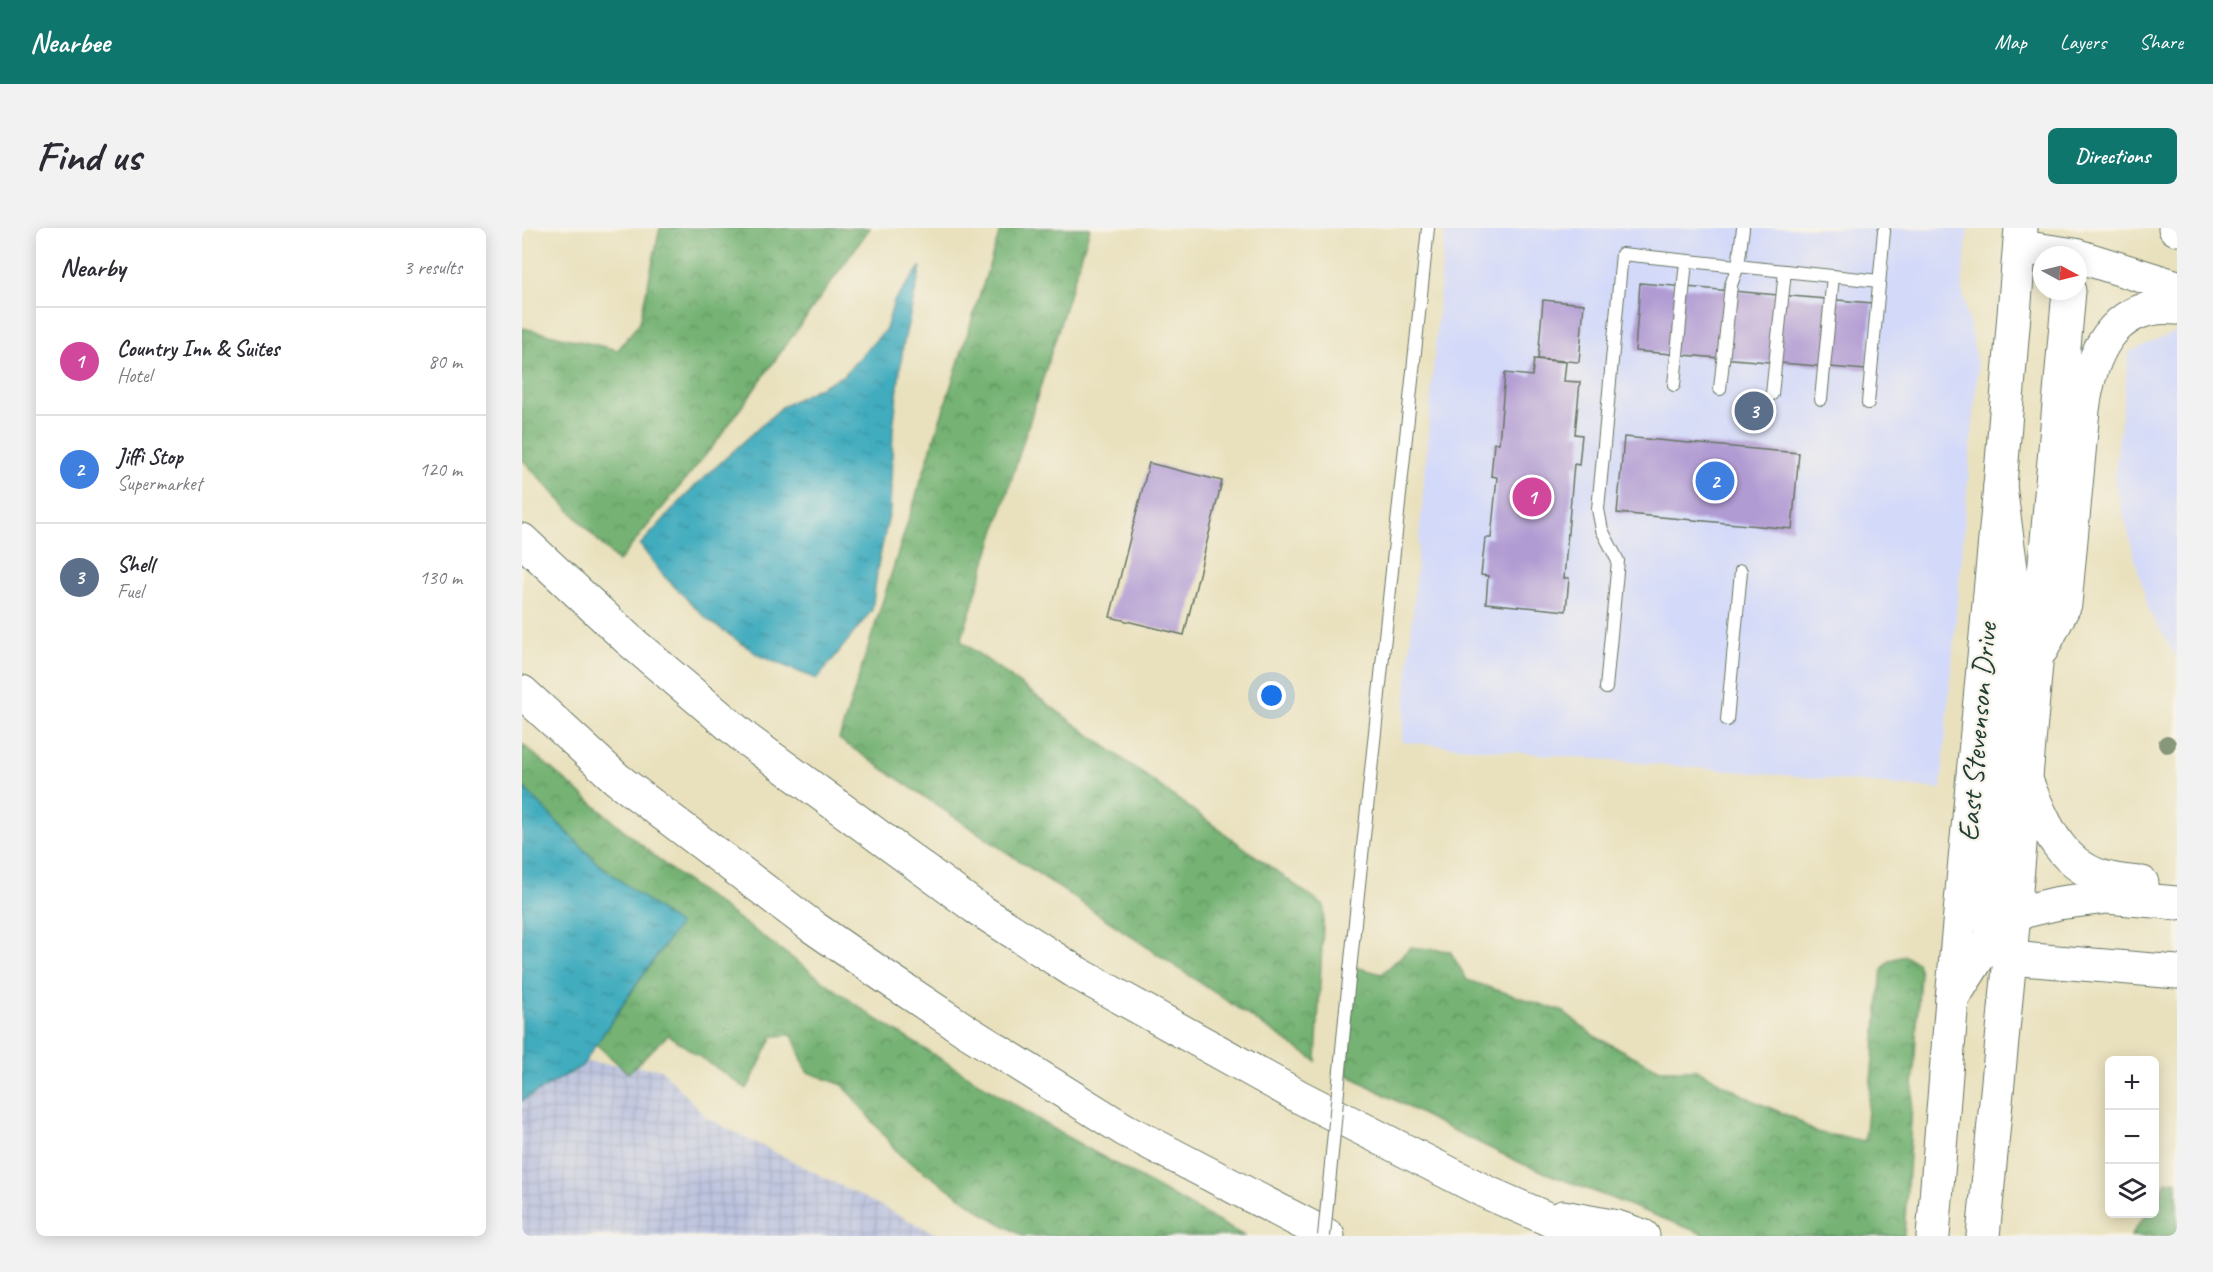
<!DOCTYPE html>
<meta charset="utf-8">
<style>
body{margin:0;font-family:Caveat,sans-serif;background:#f2f2f3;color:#2b2b33}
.controls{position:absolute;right:18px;bottom:18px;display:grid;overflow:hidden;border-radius:9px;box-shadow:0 3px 15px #0003}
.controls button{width:54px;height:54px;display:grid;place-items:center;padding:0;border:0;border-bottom:2px solid #e1e1e2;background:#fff;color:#2b2b33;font:30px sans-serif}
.compass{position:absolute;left:1511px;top:18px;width:54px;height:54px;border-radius:50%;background:#fff;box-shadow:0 3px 15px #0003;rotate:97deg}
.you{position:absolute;left:750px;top:468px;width:21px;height:21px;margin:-15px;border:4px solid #fff;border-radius:50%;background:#1a73e8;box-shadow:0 0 0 9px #1a73e833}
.badge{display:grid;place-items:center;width:39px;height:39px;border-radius:50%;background:#0f766e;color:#fff;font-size:20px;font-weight:700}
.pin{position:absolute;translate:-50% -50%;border:3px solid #fff;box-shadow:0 2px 6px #0006}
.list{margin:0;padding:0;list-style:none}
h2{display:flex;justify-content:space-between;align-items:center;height:78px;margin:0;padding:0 24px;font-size:26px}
h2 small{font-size:20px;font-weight:400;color:#7c7c81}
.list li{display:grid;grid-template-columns:39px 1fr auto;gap:18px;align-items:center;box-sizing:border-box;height:108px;padding:0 24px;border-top:2px solid #e1e1e2}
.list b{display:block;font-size:22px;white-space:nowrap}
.list p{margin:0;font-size:20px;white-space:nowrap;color:#7c7c81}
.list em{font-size:20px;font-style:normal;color:#7c7c81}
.icon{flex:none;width:33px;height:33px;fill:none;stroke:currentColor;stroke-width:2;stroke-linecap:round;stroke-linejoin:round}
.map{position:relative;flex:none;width:1655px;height:1008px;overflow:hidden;border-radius:9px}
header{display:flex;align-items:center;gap:36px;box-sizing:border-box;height:84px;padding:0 30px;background:#0f766e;color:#fff}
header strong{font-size:28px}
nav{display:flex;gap:33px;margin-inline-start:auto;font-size:21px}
.intro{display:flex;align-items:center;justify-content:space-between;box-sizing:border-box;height:144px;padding:0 36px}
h1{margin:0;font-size:42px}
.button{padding:15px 27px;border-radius:9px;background:#0f766e;color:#fff;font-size:21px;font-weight:700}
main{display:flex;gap:36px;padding:0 36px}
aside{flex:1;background:#fff;border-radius:9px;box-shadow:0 3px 15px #0003}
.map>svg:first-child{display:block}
.built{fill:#d3d9f9}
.industrial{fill:url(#industrial-grid)}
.forest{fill:url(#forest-crowns);stroke:#4a7854;stroke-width:1.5}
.water{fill:url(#water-ripples);stroke:#2f7479;stroke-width:1.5}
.building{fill:#b19bd3}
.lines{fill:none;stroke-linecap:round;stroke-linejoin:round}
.lane-casing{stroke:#667664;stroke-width:14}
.secondary-casing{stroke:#667664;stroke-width:35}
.highway-casing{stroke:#667664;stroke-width:35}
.lane{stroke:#fff;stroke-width:12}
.secondary{stroke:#fff;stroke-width:33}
.highway{stroke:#fff;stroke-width:33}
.lane-bridge-casing{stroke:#667664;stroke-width:14;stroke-linecap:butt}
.lane-bridge{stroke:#fff;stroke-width:12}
.tree{fill:#87977a}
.labels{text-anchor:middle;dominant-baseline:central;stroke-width:4.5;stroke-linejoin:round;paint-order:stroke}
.street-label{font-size:30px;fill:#1f3d34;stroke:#f7f3e8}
</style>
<header>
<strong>Nearbee</strong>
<nav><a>Map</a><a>Layers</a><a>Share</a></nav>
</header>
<div class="intro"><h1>Find us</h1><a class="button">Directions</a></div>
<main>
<aside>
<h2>Nearby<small>3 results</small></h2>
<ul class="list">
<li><span class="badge" style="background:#d1479c">1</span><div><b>Country Inn &amp; Suites</b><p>Hotel</p></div><em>80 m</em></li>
<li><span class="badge" style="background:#3f7fe0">2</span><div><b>Jiffi Stop</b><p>Supermarket</p></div><em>120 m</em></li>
<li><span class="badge" style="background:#5c6f8a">3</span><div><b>Shell</b><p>Fuel</p></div><em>130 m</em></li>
</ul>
</aside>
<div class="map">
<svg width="1655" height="1008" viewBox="0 0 1655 1008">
<defs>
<pattern id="industrial-grid" width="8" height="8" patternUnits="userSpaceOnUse" patternTransform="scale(1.5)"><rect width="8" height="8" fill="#bcc3de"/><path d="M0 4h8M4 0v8" fill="none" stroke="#a1a8bf"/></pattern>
<pattern id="forest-crowns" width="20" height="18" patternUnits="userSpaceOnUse" patternTransform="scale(1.5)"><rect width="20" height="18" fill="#74b273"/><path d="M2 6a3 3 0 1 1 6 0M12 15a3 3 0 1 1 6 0" fill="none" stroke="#5f925f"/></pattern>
<pattern id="water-ripples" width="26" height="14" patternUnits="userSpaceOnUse" patternTransform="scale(1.5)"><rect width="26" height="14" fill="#3facbe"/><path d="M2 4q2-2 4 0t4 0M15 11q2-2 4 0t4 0" fill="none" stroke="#348d9b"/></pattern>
</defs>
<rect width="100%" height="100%" fill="#f7f3e8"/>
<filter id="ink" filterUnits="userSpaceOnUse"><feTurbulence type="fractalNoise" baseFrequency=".0167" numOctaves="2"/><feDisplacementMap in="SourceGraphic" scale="12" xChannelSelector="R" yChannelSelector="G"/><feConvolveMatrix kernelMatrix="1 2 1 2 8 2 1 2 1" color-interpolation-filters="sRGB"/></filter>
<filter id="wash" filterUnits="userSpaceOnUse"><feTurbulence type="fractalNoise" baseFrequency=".008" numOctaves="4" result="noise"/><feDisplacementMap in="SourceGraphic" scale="24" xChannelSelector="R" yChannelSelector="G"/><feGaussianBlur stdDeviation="1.35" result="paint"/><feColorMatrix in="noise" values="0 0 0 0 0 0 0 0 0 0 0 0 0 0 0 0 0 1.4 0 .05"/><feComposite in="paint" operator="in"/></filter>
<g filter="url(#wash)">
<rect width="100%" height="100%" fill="#e9e1bd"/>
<g class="built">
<path d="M923 0H1446L1440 60 1456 140 1419 561 880 514Z"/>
<path d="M1655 103V430L1627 383 1592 252 1607 124Z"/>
</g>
<path class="industrial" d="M10 829 139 841 185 890 418 1008H0V833Z"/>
<g class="forest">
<path d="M138 0H348L195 213 96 334 0 231V100L96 122 118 94Z"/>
<path d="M479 0H568L439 413 802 678 794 833 317 511Z"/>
<path d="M0 516 148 641 351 789 540 906 722 1008H501L466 988 378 927 321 857 285 844 270 807 251 808 225 861 146 807 106 845 74 816 156 697 75 635 0 558Z"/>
<path d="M889 719 928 723 945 752 1042 784 1072 808 1138 842H1176L1230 872 1274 891 1293 904 1343 913 1360 741 1368 732 1383 728 1395 734 1398 745 1382 1008H1186L1001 936 920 897 824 846 832 739 860 746Z"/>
<path d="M1655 953V1008H1609L1624 986H1632L1633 972 1644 954Z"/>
</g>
<g class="water">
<path d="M399 38 381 118 371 201 368 282 356 337 350 382 295 451 238 428 186 392 141 347 118 317 173 258 261 178 322 147 364 101 372 73Z"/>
<path d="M0 558 75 635 157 697 115 755 60 838 0 873Z"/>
</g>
<g id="blocks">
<g class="building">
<path d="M1118 55 1350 75 1344 142 1113 123Z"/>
<path d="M1021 72 1062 76 1057 134 1016 131Z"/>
<path d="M1012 131 1044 134 1042 153 1058 154 1053 206 1060 207 1057 237 1052 236 1042 350H1047L1044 383 964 375 966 348 959 347 963 310H969L975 249 969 248 972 215H977L983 145 1010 148Z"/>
<path d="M1102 209 1277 225 1270 301 1095 285Z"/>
<path d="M627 235 700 253 662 407 588 389Z"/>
</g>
</g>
</g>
<g filter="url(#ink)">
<use href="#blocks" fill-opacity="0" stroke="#667664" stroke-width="1.5"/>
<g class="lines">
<g class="lane-casing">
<g id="lane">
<path d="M1152 157 1164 33"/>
<path d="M1198 161 1209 57 1216 38 1221 0"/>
<path d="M1250 166 1263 43"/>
<path d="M1299 171 1311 48"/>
<path d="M1346 175 1362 3"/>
<path d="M1084 460 1096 333 1080 302 1076 281 1100 26 1357 53"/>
<path d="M1205 492 1219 343"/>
<path d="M824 780 906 0"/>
</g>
</g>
<g class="secondary-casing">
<g id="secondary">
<path d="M1653 0 1655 1"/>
<path d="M1498 19 1553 27"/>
<path d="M1556 28 1655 59"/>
<path d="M1520 421 1543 376 1561 182C1568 128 1590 73 1655 80"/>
<path d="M1411 1008 1430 771 1478 258 1499 0"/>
<path d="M1461 1008 1488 730 1547 63"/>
</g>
</g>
<g class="highway-casing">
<g id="highway">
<path d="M1478 258 1490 348 1465 627 1470 708 1488 730 1655 744"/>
<path d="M0 312 107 412 224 511 453 679 555 745 778 869 964 964 1065 1008"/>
<path d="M0 464 95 551 291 699 362 748 446 804 603 902 806 1008"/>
<path d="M1503 550C1521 592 1537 640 1588 651 1599 654 1610 654 1620 655"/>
<path d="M1430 771 1470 708 1491 686 1537 675 1585 669 1655 675"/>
<path d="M1041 989 1095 999 1121 1008"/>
</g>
</g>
<use href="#lane" class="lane"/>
<use href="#secondary" class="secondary"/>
<use href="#highway" class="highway"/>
<g class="lane-bridge-casing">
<path id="lane-bridge" d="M802 1008 824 780"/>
</g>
<use href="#lane-bridge" class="lane-bridge"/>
</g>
<circle class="tree" cx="1645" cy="516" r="9"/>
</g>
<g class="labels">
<g class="street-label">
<text transform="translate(1455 504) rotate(-85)">East Stevenson Drive</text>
</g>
</g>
</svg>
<div class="controls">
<button>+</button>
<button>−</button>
<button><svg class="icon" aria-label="layers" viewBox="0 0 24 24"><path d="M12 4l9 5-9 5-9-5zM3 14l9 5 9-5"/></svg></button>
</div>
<svg class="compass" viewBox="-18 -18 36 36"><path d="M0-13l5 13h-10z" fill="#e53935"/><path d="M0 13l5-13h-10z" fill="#7c7c81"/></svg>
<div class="you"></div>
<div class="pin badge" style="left:1010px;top:269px;background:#d1479c">1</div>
<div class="pin badge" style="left:1193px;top:253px;background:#3f7fe0">2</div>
<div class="pin badge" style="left:1232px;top:183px;background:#5c6f8a">3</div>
</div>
</main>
